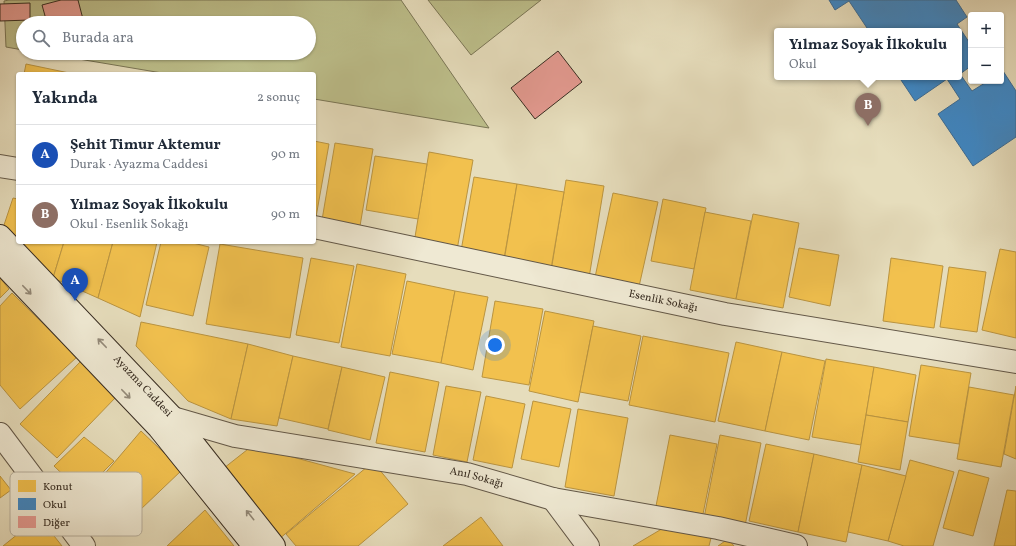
<!DOCTYPE html>
<html lang="tr">
<meta charset="utf-8">
<style>
body{margin:0;font-family:Vollkorn,serif;background:#f2f2f3;color:#1f2937}
.controls{position:absolute;right:12px;top:12px;display:grid;overflow:hidden;border-radius:4px;box-shadow:0 1px 3px #0004}
.controls button{width:36px;height:36px;display:grid;place-items:center;padding:0;border:0;border-bottom:1px solid #e0e1e3;background:#fff;color:#1f2937;font:20px sans-serif}
.you{position:absolute;left:495px;top:345px;width:14px;height:14px;margin:-10px;border:3px solid #fff;border-radius:50%;background:#1a73e8;box-shadow:0 0 0 6px #1a73e833}
.badge{display:grid;place-items:center;width:26px;height:26px;border-radius:50%;background:#7c3aed;color:#fff;font-size:13px;font-weight:700}
.pin{position:absolute;translate:-50% -33px;filter:drop-shadow(0 1px 2px #0008)}
.pin::after{content:'';position:absolute;top:21px;width:14px;height:12px;background:inherit;clip-path:polygon(0 0,100% 0,50% 100%)}
.popup{position:absolute;left:774px;top:28px;width:188px;height:52px;box-sizing:border-box;display:grid;place-content:center;border-radius:4px;background:#fff;filter:drop-shadow(0 1px 3px #0005);font-size:13px;white-space:nowrap;color:#747a83}
.popup b{font-size:15px;color:#1f2937}
.popup::after{content:'';position:absolute;left:50%;top:100%;margin-left:-8px;border:8px solid transparent;border-top-color:#fff}
.list{margin:0;padding:0;list-style:none}
h2{display:flex;justify-content:space-between;align-items:center;height:52px;margin:0;padding:0 16px;font-size:17px}
h2 small{font-size:13px;font-weight:400;color:#747a83}
.list li{display:grid;grid-template-columns:26px 1fr auto;gap:12px;align-items:center;box-sizing:border-box;height:60px;padding:0 16px;border-top:1px solid #e0e1e3}
.list b{display:block;font-size:15px;white-space:nowrap}
.list p{margin:0;font-size:13px;white-space:nowrap;color:#747a83}
.list em{font-size:13px;font-style:normal;color:#747a83}
.icon{flex:none;width:22px;height:22px;fill:none;stroke:currentColor;stroke-width:2;stroke-linecap:round;stroke-linejoin:round}
.map{position:relative;flex:none;width:1016px;height:546px;overflow:hidden}
.search{position:absolute;background:#fff;box-shadow:0 1px 3px #0004;left:16px;top:16px;width:300px;height:44px;display:flex;align-items:center;gap:10px;box-sizing:border-box;padding:0 14px;border-radius:22px;color:#747a83;font-size:15px}
.panel{position:absolute;background:#fff;box-shadow:0 1px 3px #0004;left:16px;top:72px;width:300px;height:172px;border-radius:4px}
.map>svg:first-child{display:block}
.green{fill:#bdbf8b;stroke:#7a7656}
.homes{fill:#f2c14e;stroke:#ba9440}
.schools{fill:#3f88c5;stroke:#3d6c94}
.building{fill:#e59b92;stroke:#372c21}
.lines{fill:none;stroke-linecap:round;stroke-linejoin:round}
.street-casing{stroke:#635848;stroke-width:24}
.secondary-casing{stroke:#372c21;stroke-width:24}
.street{stroke:#efe9d3;stroke-width:22}
.secondary{stroke:#efe9d3;stroke-width:22}
.oneway{stroke:#938a7a}
.labels{text-anchor:middle;dominant-baseline:central;stroke-width:4;stroke-linejoin:round;paint-order:stroke}
.street-label{font-size:11px;fill:#372c21;stroke:#efe9d3}
.key{fill:#efe9d3;stroke:#b8b09e;stroke-width:1}
.key-label{font-size:11px;fill:#372c21}
</style>
<div class="map">
<svg width="1016" height="546" viewBox="0 0 1016 546">
<rect width="100%" height="100%" fill="#e6ddbc"/>
<filter id="stains"><feTurbulence type="fractalNoise" baseFrequency=".005" numOctaves="4"/><feColorMatrix values="0 0 0 0 .2 0 0 0 0 .09 0 0 0 0 .02 0 0 0 .5 -.17"/></filter>
<radialGradient id="worn" r=".72"><stop offset=".6" stop-color="#630" stop-opacity="0"/><stop offset="1" stop-color="#630" stop-opacity=".3"/></radialGradient>
<g class="green">
<path d="M9 0H401L489 128 314 99V74H168L43 53H309V23H23V50L6 47 4 1Z"/>
<path d="M428 0H541L471 55Z"/>
</g>
<g class="homes">
<path d="M26 64 74 74H24Z"/>
<path d="M314 141 329 144 316 217 314 216Z"/>
<path d="M335 143 373 149 360 226 322 220Z"/>
<path d="M429 152 473 160 457 250 414 243Z"/>
<path d="M375 156 427 164 418 219 366 210Z"/>
<path d="M474 177 517 184 504 259 461 251Z"/>
<path d="M566 180 604 186 589 278 551 271Z"/>
<path d="M517 184 564 192 551 269 504 261Z"/>
<path d="M613 193 658 202 638 291 594 282Z"/>
<path d="M13 198 18 199V240L4 225Z"/>
<path d="M663 199 706 208 694 269 651 261Z"/>
<path d="M705 212 751 221 736 299 690 290Z"/>
<path d="M753 214 799 223 783 308 736 299Z"/>
<path d="M20 242H64L53 278Z"/>
<path d="M64 242H113L98 298 53 278Z"/>
<path d="M113 242H157L140 317 98 298Z"/>
<path d="M161 242H189L209 247 193 316 146 305Z"/>
<path d="M220 244 303 258 290 338 206 324Z"/>
<path d="M799 248 839 255 830 306 789 297Z"/>
<path d="M1000 249 1016 252V338L982 330Z"/>
<path d="M311 258 354 266 339 343 296 335Z"/>
<path d="M891 258 943 266 934 328 883 321Z"/>
<path d="M357 264 406 274 390 356 341 347Z"/>
<path d="M949 267 986 272 977 332 940 327Z"/>
<path d="M0 278 9 289 0 298Z"/>
<path d="M407 281 455 291 441 363 392 354Z"/>
<path d="M455 291 488 297 473 370 441 363Z"/>
<path d="M12 293 77 357 20 409 0 385V306Z"/>
<path d="M495 301 543 309 529 385 482 377Z"/>
<path d="M545 311 594 321 578 402 529 391Z"/>
<path d="M141 322 248 344 231 419 188 401 136 346Z"/>
<path d="M593 326 641 336 628 401 580 392Z"/>
<path d="M643 336 729 353 715 422 629 405Z"/>
<path d="M736 342 782 352 765 431 718 421Z"/>
<path d="M248 344 293 356 277 426 231 419Z"/>
<path d="M782 352 825 361 809 440 765 431Z"/>
<path d="M293 356 342 367 328 429 279 418Z"/>
<path d="M826 359 874 367 861 445 812 437Z"/>
<path d="M81 361 117 396 57 458 20 424Z"/>
<path d="M921 365 971 373 959 444 909 436Z"/>
<path d="M342 367 385 377 370 440 328 430Z"/>
<path d="M874 367 916 375 908 422 866 415Z"/>
<path d="M390 372 439 382 425 452 376 443Z"/>
<path d="M446 386 481 392 467 462 433 455Z"/>
<path d="M1016 386V459L1004 454Z"/>
<path d="M969 387 1014 395 1001 467 957 459Z"/>
<path d="M486 396 525 404 512 468 473 460Z"/>
<path d="M533 401 571 409 559 467 521 459Z"/>
<path d="M578 409 628 418 614 496 565 487Z"/>
<path d="M866 415 908 422 900 470 858 462Z"/>
<path d="M141 431 182 470 118 531 85 497Z"/>
<path d="M670 435 717 444 703 514 656 506Z"/>
<path d="M720 435 761 443 745 526 704 518Z"/>
<path d="M84 437 114 461 82 493 54 466Z"/>
<path d="M766 444 814 454 798 532 749 521Z"/>
<path d="M252 446 355 474 278 540 224 468Z"/>
<path d="M814 454 862 465 846 542 798 532Z"/>
<path d="M910 460 954 472 933 546H904L888 541Z"/>
<path d="M373 462 408 504 358 546H296L286 534Z"/>
<path d="M862 465 906 476 888 541 848 532Z"/>
<path d="M959 470 989 478 973 536 943 528Z"/>
<path d="M0 476 11 490 0 498Z"/>
<path d="M1007 490 1016 491V546H994Z"/>
<path d="M205 510 234 546H167Z"/>
<path d="M39 517 62 546H3Z"/>
<path d="M481 517 503 546H443Z"/>
<path d="M665 527 711 538 709 546H633Z"/>
<path d="M728 539 734 546H718Z"/>
</g>
<path class="schools" d="M829 0H956L967 17 957 24 971 45V66L960 74 972 91 988 81H1001V72L1003 71 1016 91V137L973 166 938 114 960 99 947 79 915 101 899 77H959V31H869L849 1 835 10Z"/>
<g class="building">
<path d="M61 0H78L84 23H47L42 5Z"/>
<path d="M30 3V20L0 21V4Z"/>
<path d="M558 51 582 82 535 119 511 88Z"/>
</g>
<g class="lines">
<g class="street-casing">
<g id="street">
<path d="M0 166 18 169"/>
<path id="s1" d="M314 227 725 314 1016 362"/>
<path id="s2" d="M163 425 173 418 235 436 467 474 553 499 718 528 796 546"/>
<path d="M0 434 84 546"/>
<path d="M553 499 588 546"/>
</g>
</g>
<g class="secondary-casing">
<g id="secondary">
<path id="s3" d="M0 236 173 418 274 546"/>
<path d="M0 261 159 428 254 546"/>
</g>
</g>
<use href="#street" class="street"/>
<use href="#secondary" class="secondary"/>
</g>
<defs><path id="oneway-shaft" d="M-6 0H5M1.5-3L5.5 0L1.5 3" fill="none" stroke-width="1.6" stroke-linecap="round" stroke-linejoin="round"/></defs>
<g class="oneway">
<use href="#oneway-shaft" transform="translate(27 290) rotate(46)"/>
<use href="#oneway-shaft" transform="translate(102 343) rotate(-134)"/>
<use href="#oneway-shaft" transform="translate(126 394) rotate(46)"/>
<use href="#oneway-shaft" transform="translate(250 515) rotate(-129)"/>
</g>
<g class="labels">
<g class="street-label">
<text stroke="none"><textPath href="#s1" startOffset="357">Esenlik Sokağı</textPath></text>
<text stroke="none"><textPath href="#s3" startOffset="207">Ayazma Caddesi</textPath></text>
<text stroke="none"><textPath href="#s2" startOffset="322">Anıl Sokağı</textPath></text>
</g>
</g>
<rect x="10" y="472" width="132" height="64" rx="6" class="key"/>
<rect x="18" y="480" width="18" height="12" fill="#f2c14e"/>
<rect x="18" y="498" width="18" height="12" fill="#3f88c5"/>
<rect x="18" y="516" width="18" height="12" fill="#e59b92"/>
<g class="key-label">
<text x="43" y="490">Konut</text>
<text x="43" y="508">Okul</text>
<text x="43" y="526">Diğer</text>
</g>
<rect width="100%" height="100%" filter="url(#stains)"/>
<rect width="100%" height="100%" fill="url(#worn)"/>
</svg>
<div class="controls">
<button>+</button>
<button>−</button>
</div>
<div class="you"></div>
<div class="pin badge" style="left:75px;top:301px;background:#1a4fb4">A</div>
<div class="pin badge" style="left:868px;top:126px;background:#8d6e63">B</div>
<div class="popup"><b>Yılmaz Soyak İlkokulu</b>Okul</div>
<div class="search"><svg class="icon" aria-label="search" viewBox="0 0 24 24"><circle cx="10" cy="10" r="6"/><path d="M15 15l6 6"/></svg>Burada ara</div>
<section class="panel">
<h2>Yakında<small>2 sonuç</small></h2>
<ul class="list">
<li><span class="badge" style="background:#1a4fb4">A</span><div><b>Şehit Timur Aktemur</b><p>Durak · Ayazma Caddesi</p></div><em>90 m</em></li>
<li><span class="badge" style="background:#8d6e63">B</span><div><b>Yılmaz Soyak İlkokulu</b><p>Okul · Esenlik Sokağı</p></div><em>90 m</em></li>
</ul>
</section>
</div>
